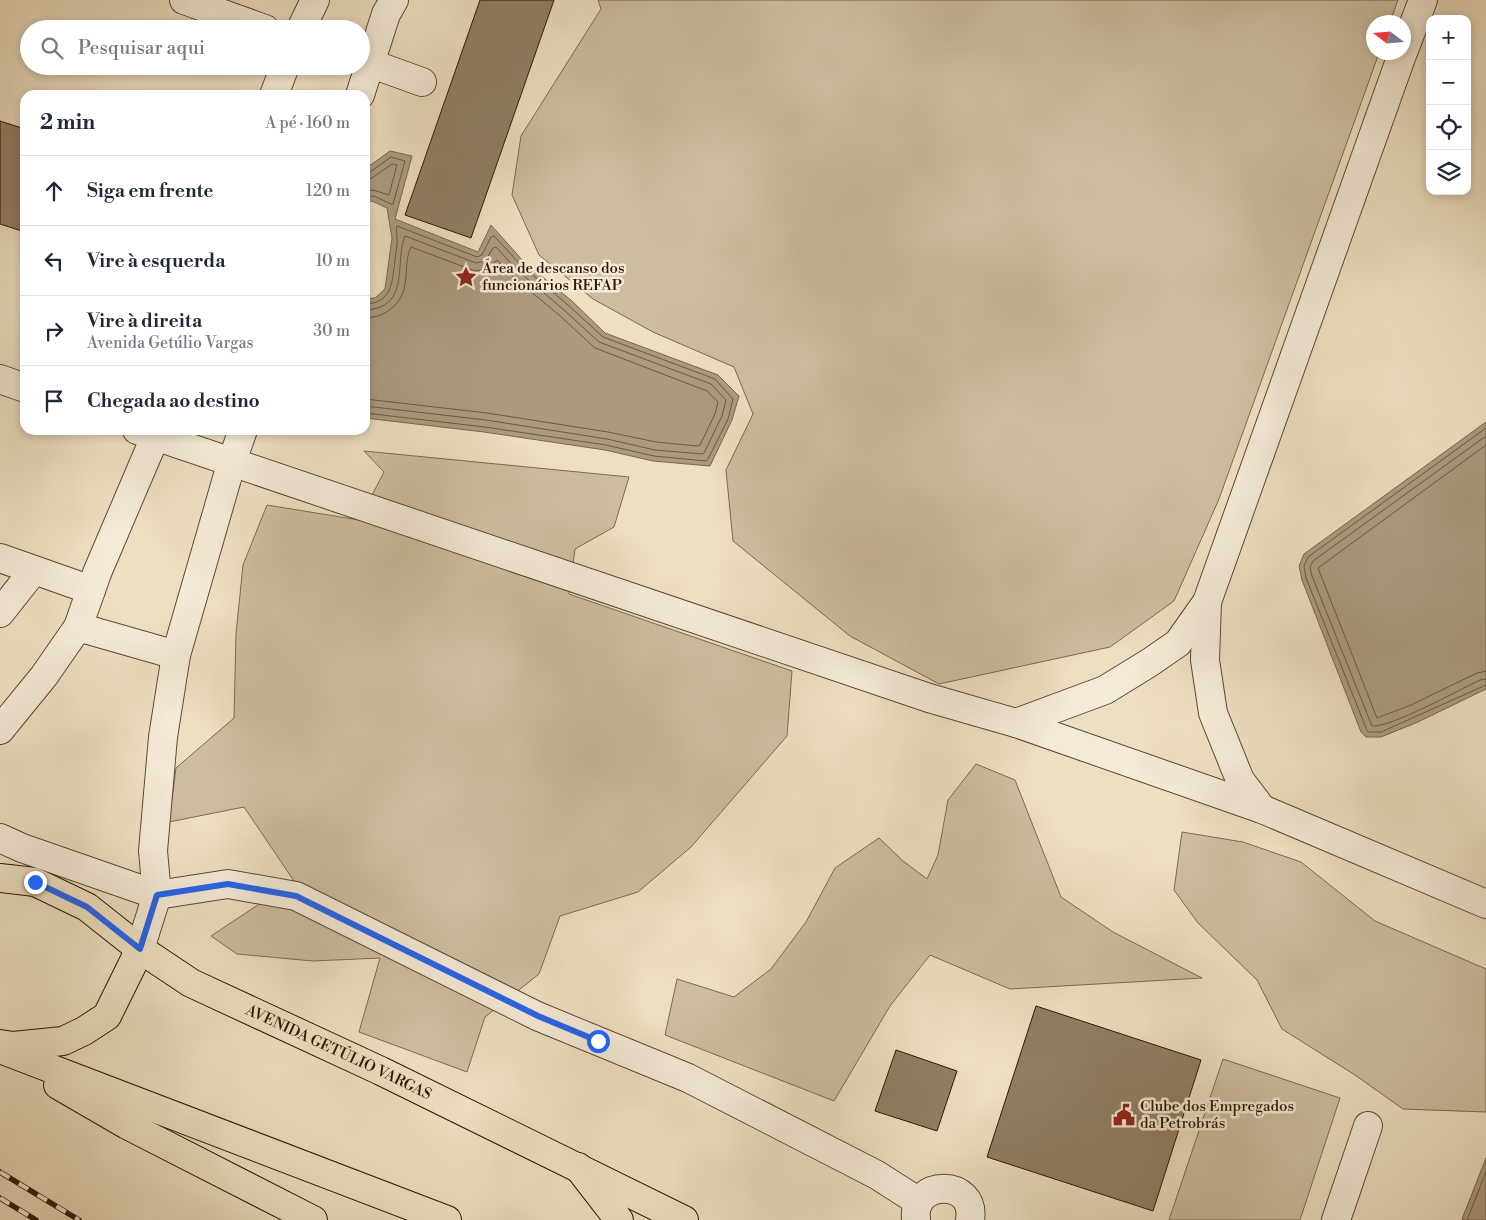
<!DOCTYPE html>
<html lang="pt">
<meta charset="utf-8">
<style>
body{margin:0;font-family:"Libre Bodoni",serif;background:#f6f6f7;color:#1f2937}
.controls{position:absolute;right:15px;top:15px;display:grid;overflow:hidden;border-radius:10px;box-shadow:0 2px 8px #0003}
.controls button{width:45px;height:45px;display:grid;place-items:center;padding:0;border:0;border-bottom:1px solid #e0e1e3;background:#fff;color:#1f2937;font:25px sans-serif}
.compass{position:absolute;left:1366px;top:15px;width:45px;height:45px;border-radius:50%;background:#fff;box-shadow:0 2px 8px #0003;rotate:286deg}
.stop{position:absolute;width:15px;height:15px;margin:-11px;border:4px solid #2563eb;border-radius:50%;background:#fff}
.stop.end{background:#2563eb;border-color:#fff;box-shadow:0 1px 5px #0008}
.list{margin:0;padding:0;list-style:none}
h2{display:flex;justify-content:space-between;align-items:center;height:65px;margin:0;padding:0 20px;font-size:21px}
h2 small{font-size:16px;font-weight:400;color:#747a83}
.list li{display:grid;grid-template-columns:32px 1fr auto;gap:15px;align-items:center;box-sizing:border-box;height:70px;padding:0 20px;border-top:1px solid #e0e1e3}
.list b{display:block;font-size:19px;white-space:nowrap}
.list p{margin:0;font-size:16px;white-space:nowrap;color:#747a83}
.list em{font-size:16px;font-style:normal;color:#747a83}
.icon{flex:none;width:28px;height:28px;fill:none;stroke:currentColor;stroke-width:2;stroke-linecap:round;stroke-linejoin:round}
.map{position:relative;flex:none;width:1486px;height:1220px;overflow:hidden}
.search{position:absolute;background:#fff;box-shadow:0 2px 8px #0003;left:20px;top:20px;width:350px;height:55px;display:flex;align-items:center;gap:12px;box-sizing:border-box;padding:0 18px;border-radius:28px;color:#747a83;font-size:19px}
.panel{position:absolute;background:#fff;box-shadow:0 2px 8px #0003;left:20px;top:90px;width:350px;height:345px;border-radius:15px}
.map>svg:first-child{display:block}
.green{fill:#cdbda0;stroke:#7e6950}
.water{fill:#ac9a80;stroke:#7a654d}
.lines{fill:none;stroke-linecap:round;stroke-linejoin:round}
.shore{stroke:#6d5840;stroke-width:1}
.building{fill:#917e65;stroke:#2e1501}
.minor-casing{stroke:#5e4831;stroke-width:30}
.major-casing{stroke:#2e1501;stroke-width:30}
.highway-casing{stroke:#2e1501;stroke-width:30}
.minor{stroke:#f3ead7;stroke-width:28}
.major{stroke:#eddfc1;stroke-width:28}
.highway{stroke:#eddfc1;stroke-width:28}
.rail-casing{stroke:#2e1501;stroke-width:5.5}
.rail{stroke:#f3ead7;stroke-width:4;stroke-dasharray:11;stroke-linecap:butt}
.route{stroke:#2563eb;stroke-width:6}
.labels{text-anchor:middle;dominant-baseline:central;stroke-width:5;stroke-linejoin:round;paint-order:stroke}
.poi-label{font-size:15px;fill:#2e1501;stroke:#f3ead7;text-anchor:start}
.street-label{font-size:15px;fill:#2e1501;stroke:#f3ead7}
</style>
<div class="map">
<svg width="1486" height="1220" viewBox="0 0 1486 1220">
<rect width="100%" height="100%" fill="#eddfc1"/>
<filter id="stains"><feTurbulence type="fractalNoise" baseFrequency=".004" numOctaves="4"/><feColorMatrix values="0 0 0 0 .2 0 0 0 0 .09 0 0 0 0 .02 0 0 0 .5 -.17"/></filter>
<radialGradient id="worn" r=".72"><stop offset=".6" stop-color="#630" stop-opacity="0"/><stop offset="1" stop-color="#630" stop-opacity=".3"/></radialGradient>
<g class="green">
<path d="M598 0H1398L1390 22H1374V52L1379 53 1219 499 1174 601 1110 647 939 684 850 636 733 541 726 470 753 414 734 367 653 332 593 299 539 255 512 195 521 136 601 9Z"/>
<path d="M364 451 629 477 614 527 575 549 569 594 792 671 787 736 691 847 638 892 560 916 539 974 485 1017 467 1072 359 1032 380 958 313 961 237 954 211 936 294 881 244 807 169 822 176 768 234 718 236 634 243 565 267 505 359 520 384 472Z"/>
<path d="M976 764 1015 780 1061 897 1113 932 1202 978 1010 989 930 955 890 1006 834 1101 665 1035 677 979 734 997 771 969 806 922 835 868 879 838 903 861 927 879 938 855 948 800Z"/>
<path d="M1182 832 1243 842 1301 862 1375 921 1486 969V1112L1403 1109 1355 1075 1282 1029 1257 980 1198 923 1174 890Z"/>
<path d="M1223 1059 1340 1098 1300 1220H1169Z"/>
</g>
<g class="water">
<path d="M390 151 412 156 395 219 478 252 491 225 524 262 572 301 605 333 718 375 739 396 732 420 710 466 653 461 605 450 484 432 365 418V299L375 298 385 289 392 238 387 208 372 201 365 203V169Z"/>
<path d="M1486 422V689L1418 722 1381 737H1366L1361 732 1302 580 1299 566 1304 554Z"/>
<path d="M1486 1158V1220H1463L1462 1219Z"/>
</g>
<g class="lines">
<g class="shore">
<path d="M365 173 370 172 391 157 405 161 393 204H391L374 196 365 197"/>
<path d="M365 179 372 178 392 164 397 165 389 195 373 190 365 191"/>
<path d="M365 304C392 303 392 283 395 261 395 253 398 245 397 237 397 233 396 230 397 226L477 257 482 255 491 237 494 236 521 265 568 305 603 337 715 379 733 399 728 419 708 459 706 461 654 456 606 445 485 427 365 413"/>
<path d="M365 310C411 308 394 264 405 236L476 263 485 261 493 248 496 247 517 270 564 310 599 342 711 384 726 400 722 416 704 453 702 454 655 450 607 439 486 420 365 406"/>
<path d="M365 318C377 317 385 315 394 306 412 290 402 265 411 247L475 271 487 269 497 260 511 275 559 315 595 348 707 391 718 402 715 414 700 445 697 446 656 442 608 432 487 413 365 399"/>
<path d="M1486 428 1308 557 1304 566 1306 578 1366 728 1368 732H1381L1486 685"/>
<path d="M1486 436 1313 561 1310 567 1312 576 1372 726C1390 728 1459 690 1480 680L1486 679"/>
<path d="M1486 445 1318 568 1377 718 1411 705 1477 673 1486 671"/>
<path d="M1467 1220 1486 1172"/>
</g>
</g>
<g class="building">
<path d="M480 0H554L471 238 405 215Z"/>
<path d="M0 121 25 129V232L0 224Z"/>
<path d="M1036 1006 1201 1060 1153 1211 987 1157Z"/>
<path d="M896 1050 957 1071 937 1131 875 1111Z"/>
</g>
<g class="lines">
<g class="minor-casing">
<g id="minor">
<path d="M184 0 265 29"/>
<path d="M301 29 315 0"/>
<path d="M1404 50 1423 0"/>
<path d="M361 60 422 82"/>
<path d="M274 95 285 66"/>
<path d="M360 95 386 14 394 0"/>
<path d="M0 379 25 388"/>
<path d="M137 430 929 698 1016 723 1262 809 1486 904"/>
<path d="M0 558 91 590"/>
<path d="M1207 602 1205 660 1213 713 1240 780 1262 809"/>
<path d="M0 613 34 570"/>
<path d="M78 627 176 655"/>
<path d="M1016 723 1105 690 1149 663 1178 643 1207 602 1403 52"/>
<path d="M0 730 44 676 78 627 97 573 158 430"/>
<path d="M0 838 22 848 157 895 228 884 296 896 537 1016 688 1078 877 1175 919 1202"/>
<path d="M140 949 157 895 153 851 163 737 176 655 232 461 243 430"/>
<path d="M916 1219C911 1179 977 1178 970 1220"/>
<path d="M1336 1220 1368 1126"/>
</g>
</g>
<g class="major-casing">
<g id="major">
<path id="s1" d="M0 878 35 882 87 907 140 949 191 983 381 1071 684 1220"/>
<path d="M0 1044 13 1046 63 1041 84 1031 107 1016 140 949"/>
</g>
</g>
<g class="highway-casing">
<g id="highway">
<path d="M0 1049 447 1220"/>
<path d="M58 1085 127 1125 313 1220"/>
<path d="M578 1167 619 1220"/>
</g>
</g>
<use href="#minor" class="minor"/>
<use href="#major" class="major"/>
<use href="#highway" class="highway"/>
<g class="rail-casing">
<g id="rail">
<path d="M0 1172 79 1220"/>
<path d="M0 1198 36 1220"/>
</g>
</g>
<use href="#rail" class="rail"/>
</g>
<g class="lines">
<path class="route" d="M35 882 87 907 140 949 157 895 228 884 296 896 538 1016 598 1041"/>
</g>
<defs>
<g id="sight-bare" transform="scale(1.725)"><path d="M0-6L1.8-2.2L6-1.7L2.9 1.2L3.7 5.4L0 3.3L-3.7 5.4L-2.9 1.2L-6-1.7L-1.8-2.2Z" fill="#8f2418" stroke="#f3ead7" stroke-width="2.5" paint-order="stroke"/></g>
<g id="civic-bare" transform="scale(1.725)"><path d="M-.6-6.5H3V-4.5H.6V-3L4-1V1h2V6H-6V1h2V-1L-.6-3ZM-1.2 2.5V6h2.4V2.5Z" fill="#8f2418" stroke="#f3ead7" stroke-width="2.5" paint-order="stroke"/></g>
</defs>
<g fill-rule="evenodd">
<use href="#sight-bare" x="466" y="277"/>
<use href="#civic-bare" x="1124" y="1115"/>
</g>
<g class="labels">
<g class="poi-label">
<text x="482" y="268">Área de descanso dos<tspan x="482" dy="17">funcionários REFAP</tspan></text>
<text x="1140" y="1106">Clube dos Empregados<tspan x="1140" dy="17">da Petrobrás</tspan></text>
</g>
<g class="street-label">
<text stroke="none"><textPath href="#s1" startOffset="385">AVENIDA GETÚLIO VARGAS</textPath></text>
</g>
</g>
<rect width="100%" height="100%" filter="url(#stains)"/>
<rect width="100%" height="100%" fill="url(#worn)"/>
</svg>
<div class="controls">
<button>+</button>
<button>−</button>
<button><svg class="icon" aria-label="locate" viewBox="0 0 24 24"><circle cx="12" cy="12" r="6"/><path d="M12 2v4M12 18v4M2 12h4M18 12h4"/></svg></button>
<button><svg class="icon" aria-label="layers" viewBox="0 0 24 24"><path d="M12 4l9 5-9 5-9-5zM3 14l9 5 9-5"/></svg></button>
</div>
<svg class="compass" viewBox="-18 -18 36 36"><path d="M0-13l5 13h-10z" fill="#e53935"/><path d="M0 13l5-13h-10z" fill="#747a83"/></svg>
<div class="stop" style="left:598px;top:1041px"></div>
<div class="stop end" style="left:35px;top:882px"></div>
<div class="search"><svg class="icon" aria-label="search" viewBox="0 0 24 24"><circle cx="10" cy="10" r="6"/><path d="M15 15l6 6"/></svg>Pesquisar aqui</div>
<section class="panel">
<h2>2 min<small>A pé · 160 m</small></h2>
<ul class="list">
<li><svg class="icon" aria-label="ahead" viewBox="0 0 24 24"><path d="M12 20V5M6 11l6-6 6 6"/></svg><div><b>Siga em frente</b></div><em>120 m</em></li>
<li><svg class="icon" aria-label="left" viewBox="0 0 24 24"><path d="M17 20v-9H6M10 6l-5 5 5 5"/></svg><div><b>Vire à esquerda</b></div><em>10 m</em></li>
<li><svg class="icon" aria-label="right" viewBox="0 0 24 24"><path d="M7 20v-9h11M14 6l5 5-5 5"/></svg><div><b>Vire à direita</b><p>Avenida Getúlio Vargas</p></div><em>30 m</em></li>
<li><svg class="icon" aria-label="arrive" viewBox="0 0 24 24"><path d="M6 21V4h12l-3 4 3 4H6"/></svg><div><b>Chegada ao destino</b></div></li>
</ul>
</section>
</div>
